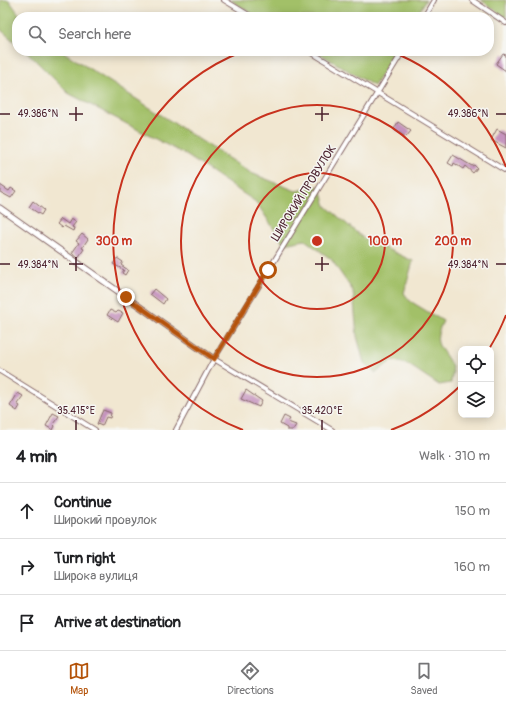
<!DOCTYPE html>
<meta charset="utf-8">
<style>
body{margin:0;font-family:Pangolin,sans-serif;background:#f2f2f2;color:#202124}
.controls{position:absolute;right:12px;bottom:12px;display:grid;overflow:hidden;border-radius:8px;box-shadow:0 2px 10px #0003}
.controls button{width:36px;height:36px;display:grid;place-items:center;padding:0;border:0;border-bottom:1px solid #e0e0e0;background:#fff;color:#202124;font:20px sans-serif}
.stop{position:absolute;width:12px;height:12px;margin:-9px;border:3px solid #b45309;border-radius:50%;background:#fff}
.stop.end{background:#b45309;border-color:#fff;box-shadow:0 1px 4px #0008}
.list{margin:0;padding:0;list-style:none}
h2{display:flex;justify-content:space-between;align-items:center;height:52px;margin:0;padding:0 16px;font-size:17px}
h2 small{font-size:13px;font-weight:400;color:#757577}
.list li{display:grid;grid-template-columns:26px 1fr auto;gap:12px;align-items:center;box-sizing:border-box;height:56px;padding:0 16px;border-top:1px solid #e0e0e0}
.list b{display:block;font-size:15px;white-space:nowrap}
.list p{margin:0;font-size:13px;white-space:nowrap;color:#757577}
.list em{font-size:13px;font-style:normal;color:#757577}
.icon{flex:none;width:22px;height:22px;fill:none;stroke:currentColor;stroke-width:2;stroke-linecap:round;stroke-linejoin:round}
.map{position:relative;flex:none;width:506px;height:430px;overflow:hidden}
.search{position:absolute;background:#fff;box-shadow:0 2px 10px #0003;left:12px;right:12px;top:12px;height:44px;display:flex;align-items:center;gap:10px;box-sizing:border-box;padding:0 14px;border-radius:16px;color:#757577;font-size:15px}
.sheet{height:220px;background:#fff}
nav{display:flex;justify-content:space-around;align-items:center;box-sizing:border-box;height:56px;border-top:1px solid #e0e0e0;background:#fff;font-size:11px;color:#757577}
nav a{display:grid;justify-items:center;gap:2px}
nav .on{color:#b45309}
.map>svg:first-child{display:block}
.green{fill:#a2c068;stroke:#76704a}
.building{fill:#c593be}
.lines{fill:none;stroke-linecap:round;stroke-linejoin:round}
.minor-casing{stroke:#846565;stroke-width:6}
.tertiary-casing{stroke:#846565;stroke-width:7}
.minor{stroke:#fff;stroke-width:4}
.tertiary{stroke:#fff;stroke-width:5}
.route{stroke:#b45309;stroke-width:5}
.ticks{fill:none;stroke:#4a1f2b;stroke-width:1.5}
.ring{fill:none;stroke:#c8321e;stroke-width:2}
.labels{text-anchor:middle;dominant-baseline:central;stroke-width:3;stroke-linejoin:round;paint-order:stroke}
.street-label{font-size:12px;fill:#4a1f2b;stroke:#f6f6f2}
.ticks-label{font-size:10px;text-anchor:middle;fill:#4a1f2b;stroke:#f6f6f2;stroke-width:3;stroke-linejoin:round;paint-order:stroke}
.centre{fill:#c8321e;stroke:#f6f6f2;stroke-width:2}
.ring-label{font-size:12px;text-anchor:middle;font-weight:bold;fill:#c8321e;stroke:#f6f6f2;stroke-width:3;stroke-linejoin:round;paint-order:stroke}
</style>
<div class="map">
<svg width="506" height="430" viewBox="0 0 506 430">
<rect width="100%" height="100%" fill="#f6f6f2"/>
<filter id="ink" filterUnits="userSpaceOnUse"><feTurbulence type="fractalNoise" baseFrequency=".025" numOctaves="2"/><feDisplacementMap in="SourceGraphic" scale="8" xChannelSelector="R" yChannelSelector="G"/><feConvolveMatrix kernelMatrix="1 2 1 2 8 2 1 2 1" color-interpolation-filters="sRGB"/></filter>
<filter id="wash" filterUnits="userSpaceOnUse"><feTurbulence type="fractalNoise" baseFrequency=".012" numOctaves="4" result="noise"/><feDisplacementMap in="SourceGraphic" scale="16" xChannelSelector="R" yChannelSelector="G"/><feGaussianBlur stdDeviation="0.9" result="paint"/><feColorMatrix in="noise" values="0 0 0 0 0 0 0 0 0 0 0 0 0 0 0 0 0 1.4 0 .05"/><feComposite in="paint" operator="in"/></filter>
<g filter="url(#wash)">
<rect width="100%" height="100%" fill="#f1e7d1"/>
<g class="green">
<path d="M0 0H9L21 17H17V44L0 29Z"/>
<path d="M230 0H426L416 17H258Z"/>
<path d="M481 0H506V18Z"/>
<path d="M26 51H62L251 173 296 191 320 186 326 206 363 238 413 261 404 293 410 301 443 321C430 347 443 346 452 367 454 372 451 378 451 383L439 385 409 365 392 360 376 373 364 363 357 336 353 291 331 259 305 240 284 244 256 202 186 155 68 93Z"/>
<path d="M315 51H396L374 86Z"/>
</g>
<g id="blocks">
<g class="building">
<path d="M503 54 506 55V71L496 64Z"/>
<path d="M398 122 411 131 406 137 394 129Z"/>
<path d="M497 129 506 134V148L491 140Z"/>
<path d="M453 155 472 166 474 165 477 168 473 173 465 166 463 169 454 163 453 166 448 163Z"/>
<path d="M0 185 9 191 11 188 16 191 11 198 0 192Z"/>
<path d="M33 201 44 210 41 215 29 207Z"/>
<path d="M61 219 68 224 71 219 76 222 72 227 74 228 73 231 64 226 62 228 57 224Z"/>
<path d="M82 234 88 239 82 248 84 249 78 258 72 253 79 243 76 241Z"/>
<path d="M117 258 123 262 121 265 128 270 125 275 122 273 124 270 113 264Z"/>
<path d="M154 289 166 299 163 304 150 294Z"/>
<path d="M110 310 116 313 118 311 123 313 118 322 107 315Z"/>
<path d="M246 390 262 401 259 407 241 399Z"/>
<path d="M18 393 23 396 17 404 20 406 17 411 10 406Z"/>
<path d="M103 410 111 413 110 418 106 417 102 426 97 424Z"/>
<path d="M53 413 59 416 53 424 55 426 53 430 46 426Z"/>
<path d="M284 416 290 419 288 422 296 425 293 430H287V428L280 424Z"/>
</g>
</g>
</g>
<g filter="url(#ink)">
<use href="#blocks" fill-opacity="0" stroke="#846565" stroke-width="1"/>
<g class="lines">
<g class="minor-casing">
<g id="minor">
<path d="M224 0 252 17"/>
<path d="M472 0 506 23"/>
<path d="M424 17 434 0"/>
<path d="M309 51 506 171"/>
<path d="M214 359 332 430"/>
<path d="M0 371 95 430"/>
<path d="M176 430 214 359 403 51"/>
</g>
</g>
<g class="tertiary-casing">
<path id="tertiary" d="M0 208 214 359"/>
</g>
<use href="#minor" class="minor"/>
<use href="#tertiary" class="tertiary"/>
</g>
</g>
<g class="lines" filter="url(#ink)">
<path class="route" d="M126 297 214 359 268 270"/>
</g>
<path class="ticks" d="M76 107V121M322 107V121M0 114H10M69 114H83M315 114H329M496 114H506M76 257V271M322 257V271M0 264H10M69 264H83M315 264H329M496 264H506M76 420V430M322 420V430"/>
<g class="ring">
<circle cx="317" cy="241" r="68"/>
<circle cx="317" cy="241" r="136"/>
<path d="M506 315A203 203 0 0 1 489 349M461 385A203 203 0 0 1 391 430M243 430A203 203 0 0 1 244 51M390 51A203 203 0 0 1 506 167"/>
</g>
<g class="labels">
<g class="street-label">
<text transform="translate(304 193) rotate(-58)">ШИРОКИЙ ПРОВУЛОК</text>
</g>
</g>
<g class="ticks-label">
<text x="38" y="117">49.386°N</text>
<text x="468" y="117">49.386°N</text>
<text x="38" y="268">49.384°N</text>
<text x="468" y="268">49.384°N</text>
<text x="76" y="414">35.415°E</text>
<text x="322" y="414">35.420°E</text>
</g>
<circle cx="317" cy="241" r="6" class="centre"/>
<g class="ring-label">
<text x="385" y="245">100 m</text>
<text x="453" y="245">200 m</text>
<text x="114" y="245">300 m</text>
</g>
</svg>
<div class="controls">
<button><svg class="icon" aria-label="locate" viewBox="0 0 24 24"><circle cx="12" cy="12" r="6"/><path d="M12 2v4M12 18v4M2 12h4M18 12h4"/></svg></button>
<button><svg class="icon" aria-label="layers" viewBox="0 0 24 24"><path d="M12 4l9 5-9 5-9-5zM3 14l9 5 9-5"/></svg></button>
</div>
<div class="stop" style="left:268px;top:270px"></div>
<div class="stop end" style="left:126px;top:297px"></div>
<div class="search"><svg class="icon" aria-label="search" viewBox="0 0 24 24"><circle cx="10" cy="10" r="6"/><path d="M15 15l6 6"/></svg>Search here</div>
</div>
<section class="sheet">
<h2>4 min<small>Walk · 310 m</small></h2>
<ul class="list">
<li><svg class="icon" aria-label="ahead" viewBox="0 0 24 24"><path d="M12 20V5M6 11l6-6 6 6"/></svg><div><b>Continue</b><p>Широкий провулок</p></div><em>150 m</em></li>
<li><svg class="icon" aria-label="right" viewBox="0 0 24 24"><path d="M7 20v-9h11M14 6l5 5-5 5"/></svg><div><b>Turn right</b><p>Широка вулиця</p></div><em>160 m</em></li>
<li><svg class="icon" aria-label="arrive" viewBox="0 0 24 24"><path d="M6 21V4h12l-3 4 3 4H6"/></svg><div><b>Arrive at destination</b></div></li>
</ul>
</section>
<nav>
<a class="on"><svg class="icon" aria-label="map" viewBox="0 0 24 24"><path d="M3 6l6-2 6 2 6-2v14l-6 2-6-2-6 2zM9 4v14M15 6v14"/></svg>Map</a>
<a><svg class="icon" aria-label="directions" viewBox="0 0 24 24"><path d="M12 3l9 9-9 9-9-9zM9 14v-3h6M13 9l2 2-2 2"/></svg>Directions</a>
<a><svg class="icon" aria-label="saved" viewBox="0 0 24 24"><path d="M7 4h10v16l-5-4-5 4z"/></svg>Saved</a>
</nav>
